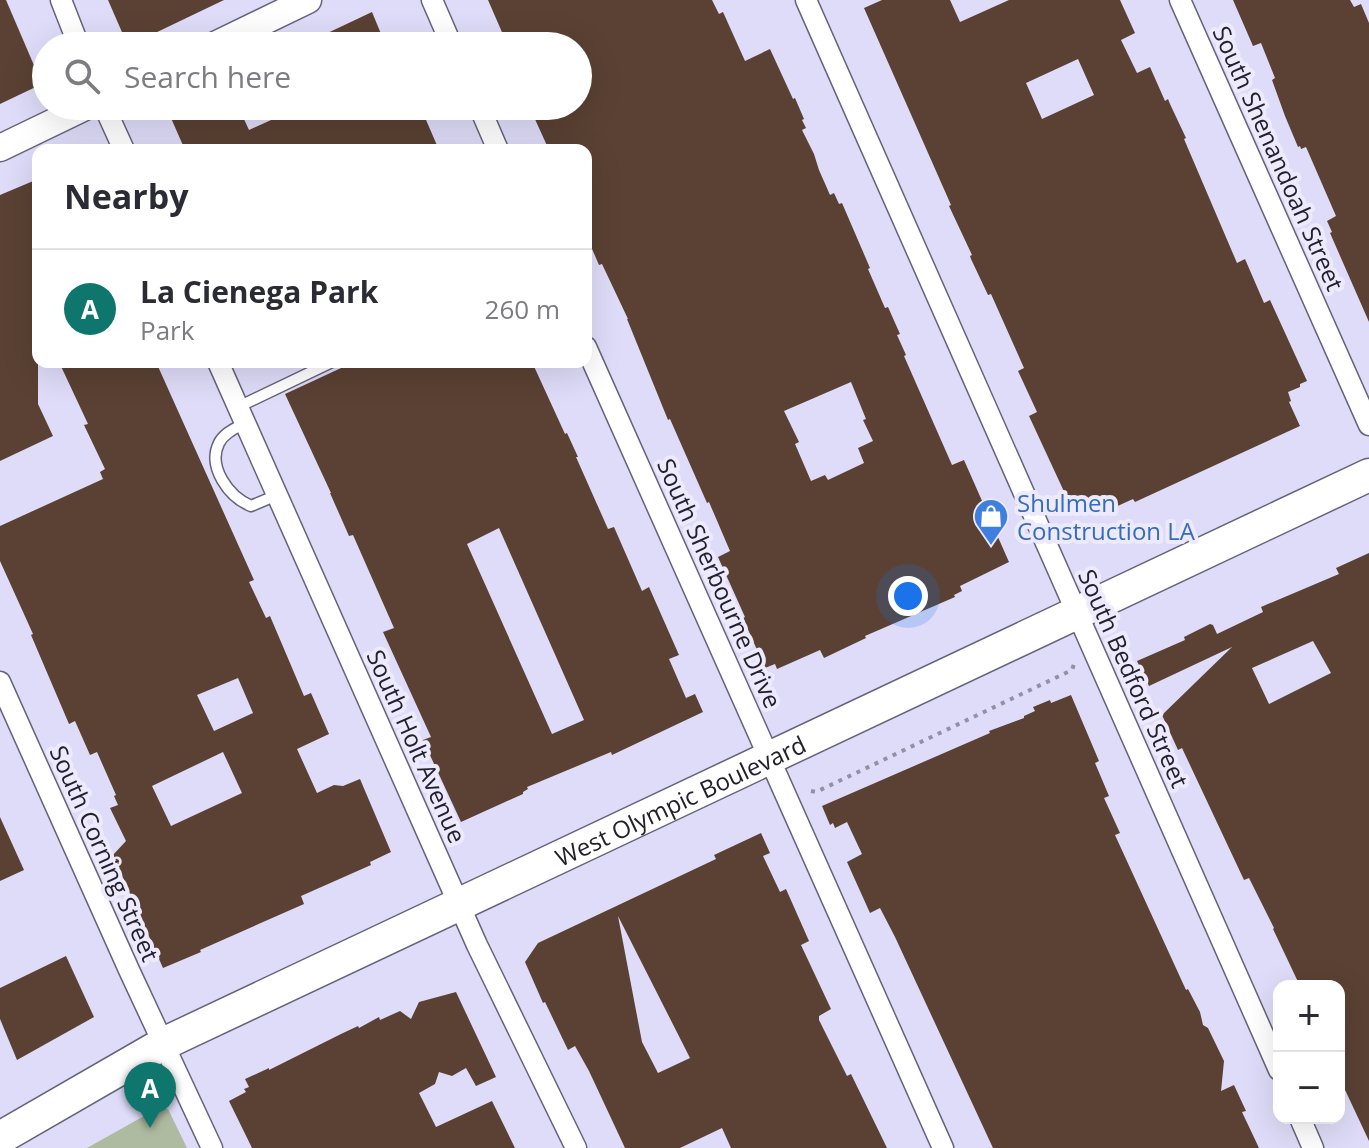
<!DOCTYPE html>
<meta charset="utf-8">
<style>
body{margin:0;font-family:"Open Sans",sans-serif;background:#f7f7f7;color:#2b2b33}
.controls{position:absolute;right:24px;bottom:24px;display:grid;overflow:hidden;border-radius:16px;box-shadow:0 8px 32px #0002}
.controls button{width:72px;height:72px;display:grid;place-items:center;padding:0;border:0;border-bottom:2px solid #e1e1e2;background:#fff;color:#2b2b33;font:40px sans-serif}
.you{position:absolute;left:908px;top:596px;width:28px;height:28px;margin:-20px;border:6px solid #fff;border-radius:50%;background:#1a73e8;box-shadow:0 0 0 12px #1a73e833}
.badge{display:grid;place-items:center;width:52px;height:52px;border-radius:50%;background:#0f766e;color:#fff;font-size:26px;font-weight:700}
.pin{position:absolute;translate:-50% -66px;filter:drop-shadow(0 2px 4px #0008)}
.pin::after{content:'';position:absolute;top:42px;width:28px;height:24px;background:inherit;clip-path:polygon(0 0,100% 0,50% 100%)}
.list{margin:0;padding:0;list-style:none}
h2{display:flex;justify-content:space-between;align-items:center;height:104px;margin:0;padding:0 32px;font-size:34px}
h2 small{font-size:26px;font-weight:400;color:#7c7c81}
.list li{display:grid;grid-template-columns:52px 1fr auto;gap:24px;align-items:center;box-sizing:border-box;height:120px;padding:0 32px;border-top:2px solid #e1e1e2}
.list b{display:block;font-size:30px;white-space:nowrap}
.list p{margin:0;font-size:26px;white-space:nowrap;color:#7c7c81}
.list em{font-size:26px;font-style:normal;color:#7c7c81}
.icon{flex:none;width:44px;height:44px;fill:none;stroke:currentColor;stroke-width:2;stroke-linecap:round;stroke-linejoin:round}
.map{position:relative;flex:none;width:1369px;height:1148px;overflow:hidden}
.search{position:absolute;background:#fff;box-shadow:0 8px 32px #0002;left:32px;top:32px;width:560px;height:88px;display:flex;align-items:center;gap:20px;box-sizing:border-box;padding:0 28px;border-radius:44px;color:#7c7c81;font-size:30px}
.panel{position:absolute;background:#fff;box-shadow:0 8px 32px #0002;left:32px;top:144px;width:560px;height:224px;border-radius:16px}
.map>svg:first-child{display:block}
.green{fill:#afbba1}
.building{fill:#5a4133;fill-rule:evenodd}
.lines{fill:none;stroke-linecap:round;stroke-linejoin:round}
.service-casing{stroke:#65627b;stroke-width:13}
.minor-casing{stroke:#65627b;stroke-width:23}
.tertiary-casing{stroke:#65627b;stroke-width:29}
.primary-casing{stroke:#65627b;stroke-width:35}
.path{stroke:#9390a6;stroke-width:4;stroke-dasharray:4 6;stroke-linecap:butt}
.service{stroke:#fff;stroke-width:10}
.minor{stroke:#fff;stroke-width:20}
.tertiary{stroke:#fff;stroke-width:26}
.primary{stroke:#fff;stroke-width:32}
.labels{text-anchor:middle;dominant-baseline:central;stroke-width:8;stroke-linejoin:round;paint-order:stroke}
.street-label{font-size:24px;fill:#22202b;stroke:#eceafc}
.shop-label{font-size:24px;fill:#366cbe;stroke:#eceafc;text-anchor:start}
</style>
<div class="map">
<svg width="1369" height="1148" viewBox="0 0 1369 1148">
<rect width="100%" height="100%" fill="#dfdcf9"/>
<path class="green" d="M160 1107 168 1109 187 1148H87Z"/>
<g class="building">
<path d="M0 0H6L42 84 0 104Z"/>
<path d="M108 0H224L128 46Z"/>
<path d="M488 0H712L719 14 723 12 745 61 770 49 793 99 795 98 804 119 802 120 806 128 802 130 814 154 819 170 830 195 834 193 839 204 842 203 870 268 868 269 885 308 888 307 900 334 897 335 906 355 904 356 952 465 964 460 1009 562 960 586 962 591 954 595 955 597 865 636 866 638 824 658 820 650 777 669 775 664 765 668 743 618 745 617 718 557 730 551 709 502 707 503 670 419 668 420 627 319H628L602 264 599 265 586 235V150H549L529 106H578V46H508ZM851 382 866 419 863 420 873 441 858 448 864 463 828 480 825 475 811 481 795 444 799 442 784 411Z"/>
<path d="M882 0H950L960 22 1009 0H1120L1135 33 1121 40 1137 73 1150 67 1165 101 1168 99 1170 104 1186 138 1184 139 1237 263 1245 259 1264 303 1270 300 1307 381 1300 384V387L1288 392 1291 401 1289 402 1300 426 1135 502 1133 499 1100 514 1095 504 1074 513 1029 416 1037 412 1018 371 1024 368 991 294 988 295 971 259 970 256 972 255 949 206 951 205 864 8ZM1078 59 1094 95 1042 119 1026 83Z"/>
<path d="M1233 0H1350L1354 7 1361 4 1369 23V322L1330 233 1332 232 1327 221 1336 216 1306 147 1301 149 1300 146 1298 147 1285 116 1272 80 1275 78 1261 43 1253 46Z"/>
<path d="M372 12 386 46H300Z"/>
<path d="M198 106H238L249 130 302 106H420L439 150H185L171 118Z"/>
<path d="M38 179V404L53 436 0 461V195Z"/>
<path d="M59 362H156L254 580 249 582 266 618 270 616 304 696 311 693 329 734 297 749 317 793 334 785 343 786 360 779 391 852 370 862 371 865 301 896 304 904 200 950 201 952 163 968 113 855 126 841 110 808 118 805 114 796 116 795 97 752 90 755 75 721 69 724 31 635 33 634 0 561V526L103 479 100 472 105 469 84 425 88 424ZM238 678 253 713 214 731 197 695ZM223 752 242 793 171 826 152 786Z"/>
<path d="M354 362H532L565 434 567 433 578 457H576L608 529 614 527 642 591 649 587 679 655 669 659 686 698 695 694 703 712 612 755 611 752 527 787 528 789 523 792V794L461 822 423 740 431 737 383 632 394 628 353 535 349 536 330 493H331L285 394ZM499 528 584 720 552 734 467 544Z"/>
<path d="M1369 553V1141L1339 1077V986H1300L1273 929 1274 928 1249 878 1244 880 1182 748 1178 750 1162 715 1232 647 1149 686 1137 661 1185 640 1184 637 1210 624 1213 625 1217 634 1261 613 1263 612 1261 607 1339 574 1336 568ZM1313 641 1331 673 1269 704 1252 668Z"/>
<path d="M1071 695 1099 761 1095 763 1109 796 1104 798 1120 833 1115 835 1186 990 1188 989 1200 1012 1203 1025 1208 1028 1224 1061 1221 1091 1234 1085 1246 1111 1242 1112 1259 1148H993L895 937 880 908 870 913 847 862 862 854 847 822 835 828 833 823 830 825 822 806 990 733 989 731 1024 718V716L1035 711 1033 707 1050 700 1051 703Z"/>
<path d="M0 817 24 870 0 881Z"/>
<path d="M761 833 770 853 763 856 780 892 786 889 809 941 801 945 831 1009 819 1016V1020L847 1076 851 1074 887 1148H731L722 1128 680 1148H625L589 1071 575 1046 568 1050 545 1002 543 1003 525 962 538 943 716 859 714 855ZM618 916 690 1058 658 1073 642 1042Z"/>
<path d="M66 956 94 1017 17 1060 0 1019V988Z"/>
<path d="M456 992 496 1077 476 1086 466 1068 452 1076 439 1072 435 1084 419 1093 436 1127 492 1101 515 1148H252L229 1101 246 1092 244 1089 249 1087 245 1079 269 1068V1070L341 1034 358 1026 359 1028 379 1017 380 1020 400 1011 411 1019 419 1002Z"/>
</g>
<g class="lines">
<g class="service-casing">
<g id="service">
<path d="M238 407 332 362"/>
<path d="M245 423C236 428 224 433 219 443 207 467 229 497 251 506L277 495"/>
</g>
</g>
<g class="minor-casing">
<g id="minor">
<path d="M61 0 79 46"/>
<path d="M432 0 452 46"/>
<path d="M806 0 1279 1070"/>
<path d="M1180 0 1369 425"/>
<path d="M104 106 124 150"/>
<path d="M479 106 498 150"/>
<path d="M586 347 943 1148"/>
<path d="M218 362 477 945 576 1148"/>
<path d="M0 682 129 970 212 1148"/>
<path d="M1300 1118 1313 1148"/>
</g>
</g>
<g class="tertiary-casing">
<g id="tertiary">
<path d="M213 46 308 0"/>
<path d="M0 148 87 106"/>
</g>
</g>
<g class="primary-casing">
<g id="primary">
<path id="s1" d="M0 1138 163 1044 1369 475"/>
</g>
</g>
<path class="path" d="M811 791 816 792 1072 670 1074 664"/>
<use href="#service" class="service"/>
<use href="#minor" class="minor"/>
<use href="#tertiary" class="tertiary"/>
<use href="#primary" class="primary"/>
</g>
<defs>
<g id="shop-pin" transform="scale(1.8)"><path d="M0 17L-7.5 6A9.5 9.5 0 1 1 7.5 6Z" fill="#3f7fe0" stroke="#eceafc"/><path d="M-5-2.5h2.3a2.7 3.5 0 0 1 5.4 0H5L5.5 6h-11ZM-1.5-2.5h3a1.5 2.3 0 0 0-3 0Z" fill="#fff"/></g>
</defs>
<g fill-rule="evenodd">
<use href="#shop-pin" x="991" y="516"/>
</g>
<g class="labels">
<g class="street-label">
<text transform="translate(1279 158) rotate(66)">South Shenandoah Street</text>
<text transform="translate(720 583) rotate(66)">South Sherbourne Drive</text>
<text transform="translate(1134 678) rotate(66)">South Bedford Street</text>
<text transform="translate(417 746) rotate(66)">South Holt Avenue</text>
<text stroke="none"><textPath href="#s1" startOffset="760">West Olympic Boulevard</textPath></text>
<text transform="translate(105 853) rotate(66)">South Corning Street</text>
</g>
<g class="shop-label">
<text x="1017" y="502">Shulmen<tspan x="1017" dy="28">Construction LA</tspan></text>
</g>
</g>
</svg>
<div class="controls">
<button>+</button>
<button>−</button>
</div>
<div class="you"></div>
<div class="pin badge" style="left:150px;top:1128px">A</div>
<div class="search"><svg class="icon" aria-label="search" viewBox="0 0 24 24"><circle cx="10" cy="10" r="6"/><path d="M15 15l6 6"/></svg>Search here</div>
<section class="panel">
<h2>Nearby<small></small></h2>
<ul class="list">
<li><span class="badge">A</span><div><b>La Cienega Park</b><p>Park</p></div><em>260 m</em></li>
</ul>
</section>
</div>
